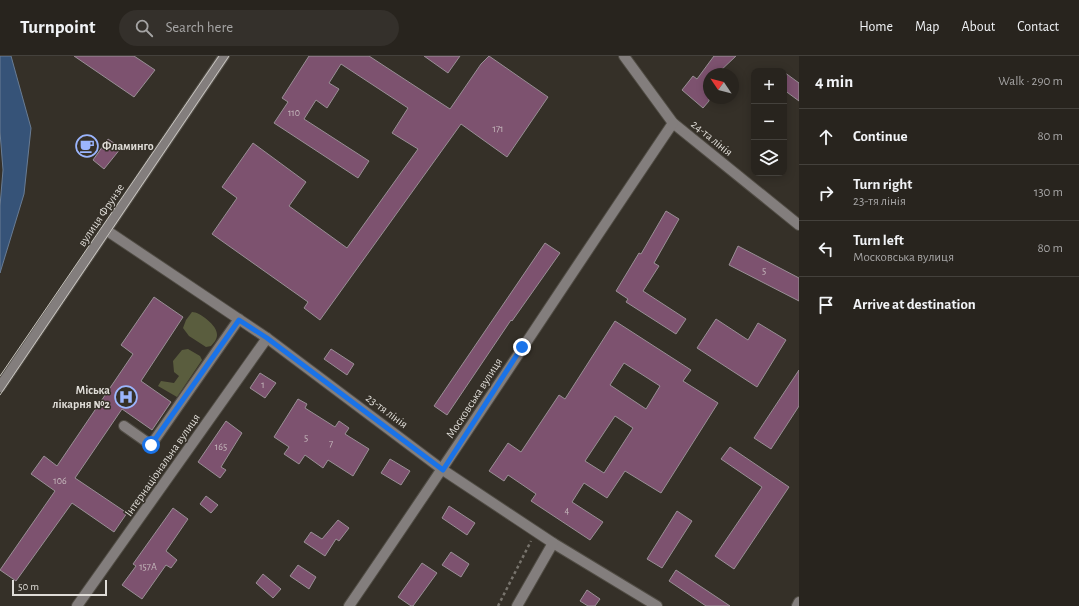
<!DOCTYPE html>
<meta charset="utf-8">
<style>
body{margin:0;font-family:"Alegreya Sans",sans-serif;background:#34302b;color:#f1f3f6}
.controls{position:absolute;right:12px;top:12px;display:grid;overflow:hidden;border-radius:8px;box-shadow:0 2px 10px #0003}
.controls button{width:36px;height:36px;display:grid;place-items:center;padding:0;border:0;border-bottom:1px solid #44413c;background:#28241e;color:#f1f3f6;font:20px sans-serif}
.compass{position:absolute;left:703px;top:12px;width:36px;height:36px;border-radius:50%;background:#28241e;box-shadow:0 2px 10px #0003;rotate:305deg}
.scale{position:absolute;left:12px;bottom:10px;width:95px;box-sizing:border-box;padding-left:4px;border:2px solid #dfdcd7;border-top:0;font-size:11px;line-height:14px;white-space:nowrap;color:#dfdcd7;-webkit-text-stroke:3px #353028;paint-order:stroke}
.stop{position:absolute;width:12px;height:12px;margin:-9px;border:3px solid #1a73e8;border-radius:50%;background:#fff}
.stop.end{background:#1a73e8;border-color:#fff;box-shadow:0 1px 4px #0008}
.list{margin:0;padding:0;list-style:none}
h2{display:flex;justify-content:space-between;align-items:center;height:52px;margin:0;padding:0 16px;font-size:17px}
h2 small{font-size:13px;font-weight:400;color:#a5a4a4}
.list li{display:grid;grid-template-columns:26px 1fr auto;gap:12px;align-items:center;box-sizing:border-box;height:56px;padding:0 16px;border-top:1px solid #44413c}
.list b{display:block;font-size:15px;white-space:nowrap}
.list p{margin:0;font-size:13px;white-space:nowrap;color:#a5a4a4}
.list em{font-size:13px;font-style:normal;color:#a5a4a4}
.icon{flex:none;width:22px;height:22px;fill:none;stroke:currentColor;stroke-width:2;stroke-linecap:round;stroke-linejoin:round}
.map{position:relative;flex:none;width:799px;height:550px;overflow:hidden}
header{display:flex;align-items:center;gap:24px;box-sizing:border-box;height:56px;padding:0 20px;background:#28241e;border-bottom:1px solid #44413c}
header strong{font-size:19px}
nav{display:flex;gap:22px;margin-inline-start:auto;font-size:14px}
.search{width:280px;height:36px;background:#34302b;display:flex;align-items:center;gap:10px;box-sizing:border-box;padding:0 14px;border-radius:22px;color:#a5a4a4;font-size:15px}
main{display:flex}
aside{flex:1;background:#28241e}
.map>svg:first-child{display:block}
.green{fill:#5a5d3e}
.water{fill:#365378;stroke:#697c94}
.building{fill:#7d526f;stroke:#998f95;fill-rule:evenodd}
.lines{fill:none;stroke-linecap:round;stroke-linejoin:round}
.minor-casing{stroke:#504c44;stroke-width:12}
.path{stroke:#78746d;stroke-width:2.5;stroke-dasharray:3 3;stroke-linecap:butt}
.minor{stroke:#837e7d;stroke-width:10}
.tram{stroke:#c7c4be;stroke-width:1}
.route{stroke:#1a73e8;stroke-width:5}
.labels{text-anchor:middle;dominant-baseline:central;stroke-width:3;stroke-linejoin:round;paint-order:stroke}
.number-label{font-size:10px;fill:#c6babd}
.street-label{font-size:12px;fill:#dfdcd7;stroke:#353028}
.poi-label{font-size:12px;font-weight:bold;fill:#dfdcd7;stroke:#353028;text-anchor:start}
</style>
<header>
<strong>Turnpoint</strong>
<div class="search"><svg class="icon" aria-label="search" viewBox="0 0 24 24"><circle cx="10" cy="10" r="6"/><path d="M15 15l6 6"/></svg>Search here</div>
<nav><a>Home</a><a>Map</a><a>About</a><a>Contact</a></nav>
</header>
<main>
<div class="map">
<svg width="799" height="550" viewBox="0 0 799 550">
<rect width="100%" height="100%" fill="#353028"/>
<g class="green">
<path d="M192 256C200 256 218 270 217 279 217 283 214 287 211 290L206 291 189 280 183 272 186 264Z"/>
<path d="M188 293 200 300 202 304 177 341 158 330 161 325 174 327 179 320 174 316 173 305 182 294Z"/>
</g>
<path class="water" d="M0 0H11L31 72 24 138 0 217V150L3 114 0 76Z"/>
<g class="building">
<path d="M74 0H134L155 14 134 41Z"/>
<path d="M309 0H369L450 53 481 8 489 0 548 41 507 101 461 68 320 264 304 252 308 246 212 178 237 142 222 131 253 87 306 126 289 150 347 192 418 93 392 77 408 52 341 8 329 27 339 33 327 52 316 44 304 63 369 105 358 122 274 67 288 46 282 42Z"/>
<path d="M424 0H460L448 17Z"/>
<path d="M714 0H736L717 18H709V45L703 52 682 34 693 20 697 23Z"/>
<path d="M784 16 799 27V45L784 34Z"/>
<path d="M108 83 121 92 104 113 93 104Z"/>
<path d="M666 155 679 163 654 207 659 210 643 235 686 263 676 278 626 246 628 243 616 235 639 197 641 198Z"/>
<path d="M545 187 560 197 512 265 511 264 447 359 434 350Z"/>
<path d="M738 190 799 222V245L729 209Z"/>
<path d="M154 241 183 261 141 325 171 346 152 374 122 353 75 422 127 457 114 476 72 447 16 525 0 514 55 435 31 418 44 400 57 410 133 298 121 289Z"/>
<path d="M716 263 748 284 758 267 786 284 757 331 697 292Z"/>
<path d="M615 265 691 314 683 325 718 347 661 437 625 415 607 442 584 427 572 446 603 466 590 484 531 445 536 438 508 419 504 425 489 415 508 387 521 396 559 339 565 343ZM624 307 660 330 646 353 610 329ZM615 360 633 372 604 417 585 405Z"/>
<path d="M331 293 354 308 347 319 324 303Z"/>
<path d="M799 314V350L771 393 754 382Z"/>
<path d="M260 317 276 327 265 342 250 332Z"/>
<path d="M298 343 307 348 305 352 335 371 339 365 349 372 345 378 369 393 353 420 328 404 323 412 305 399 299 408 284 398 289 391 274 381Z"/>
<path d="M226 365 242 377 221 411 226 414 220 422 198 406Z"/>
<path d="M730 391 789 431 734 513 715 500 762 431 721 403Z"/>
<path d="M390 403 410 415 401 429 381 417Z"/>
<path d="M206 440 218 449 211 457 200 448Z"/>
<path d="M449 450 475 467 467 479 442 462Z"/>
<path d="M173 452 188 463 166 495 177 504 171 512 166 509 142 543 122 529 136 510 133 508Z"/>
<path d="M677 455 692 465 662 512 647 503Z"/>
<path d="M338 464 349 472 339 485 336 483 325 500 304 486 311 476 322 483Z"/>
<path d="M451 496 469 508 461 521 442 509Z"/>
<path d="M422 507 437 517 413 550H411L398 541Z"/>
<path d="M298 509 316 521 309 533 290 520Z"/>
<path d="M676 514 730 550H706L669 525Z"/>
<path d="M263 518 281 533 273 542 256 527Z"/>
<path d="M587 534 600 543 595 550H588L580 545Z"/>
</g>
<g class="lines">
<g class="minor-casing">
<g id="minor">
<path d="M624 0 673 67 799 169"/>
<path d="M106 174 267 282 443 414 553 487 657 550"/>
<path d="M0 331 224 0"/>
<path d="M124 370 151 389 239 263"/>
<path d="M77 550 267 282"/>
<path d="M349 550C459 390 564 228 673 67"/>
<path d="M517 550 553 487"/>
<path d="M797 550 799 546"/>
</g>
</g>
<path class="path" d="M498 550 531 485"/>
<use href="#minor" class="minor"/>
<g class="tram">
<path d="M0 320 219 0"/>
<path d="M0 339 229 0"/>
</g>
</g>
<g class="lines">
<path class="route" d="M151 389 239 264 267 282 443 414 522 291"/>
</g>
<defs>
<g id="cafe-ring" transform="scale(1.15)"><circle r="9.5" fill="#353028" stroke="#9bb5fd" stroke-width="1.5"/><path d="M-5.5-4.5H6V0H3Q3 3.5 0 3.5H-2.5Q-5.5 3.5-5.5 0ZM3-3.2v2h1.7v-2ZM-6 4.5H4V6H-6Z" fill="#9bb5fd"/></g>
<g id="hospital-ring" transform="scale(1.15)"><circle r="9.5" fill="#353028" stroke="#9bb5fd" stroke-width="1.5"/><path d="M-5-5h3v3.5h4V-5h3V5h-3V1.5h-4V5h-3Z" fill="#9bb5fd"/></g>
</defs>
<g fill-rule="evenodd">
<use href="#cafe-ring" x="87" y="90"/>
<use href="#hospital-ring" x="126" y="341"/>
</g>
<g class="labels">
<g class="number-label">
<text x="294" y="57">110</text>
<text x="498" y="73">171</text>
<text x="764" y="215">5</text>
<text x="263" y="329">1</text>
<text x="306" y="382">5</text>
<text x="331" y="388">7</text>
<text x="221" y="391">165</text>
<text x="60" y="425">106</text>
<text x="567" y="455">4</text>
<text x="148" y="511">157А</text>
</g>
<g class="street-label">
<text transform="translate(712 82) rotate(39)">24-та лінія</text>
<text transform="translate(101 159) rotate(-56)">вулиця Фрунзе</text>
<text transform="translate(474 342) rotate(-57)">Московська вулиця</text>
<text transform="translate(387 355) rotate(37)">23-тя лінія</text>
<text transform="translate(162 409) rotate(-55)">Інтернаціональна вулиця</text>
</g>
<g class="poi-label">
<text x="102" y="90">Фламинго</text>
<text x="110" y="334" text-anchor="end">Міська<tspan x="110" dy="14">лікарня №2</tspan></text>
</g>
</g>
</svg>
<div class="controls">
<button>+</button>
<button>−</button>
<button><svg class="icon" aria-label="layers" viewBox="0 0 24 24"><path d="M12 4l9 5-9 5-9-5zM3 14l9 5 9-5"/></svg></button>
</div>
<svg class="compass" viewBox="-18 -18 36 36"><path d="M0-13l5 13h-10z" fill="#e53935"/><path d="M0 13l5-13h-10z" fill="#a5a4a4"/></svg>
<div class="scale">50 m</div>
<div class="stop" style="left:151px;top:389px"></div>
<div class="stop end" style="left:522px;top:291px"></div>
</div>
<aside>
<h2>4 min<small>Walk · 290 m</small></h2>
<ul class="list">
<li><svg class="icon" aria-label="ahead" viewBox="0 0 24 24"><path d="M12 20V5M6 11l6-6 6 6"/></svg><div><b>Continue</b></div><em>80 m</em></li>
<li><svg class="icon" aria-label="right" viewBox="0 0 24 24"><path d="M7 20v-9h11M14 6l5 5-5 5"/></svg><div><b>Turn right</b><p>23-тя лінія</p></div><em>130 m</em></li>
<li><svg class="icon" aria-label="left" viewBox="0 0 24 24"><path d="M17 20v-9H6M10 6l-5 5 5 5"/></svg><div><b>Turn left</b><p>Московська вулиця</p></div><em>80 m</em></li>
<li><svg class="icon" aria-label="arrive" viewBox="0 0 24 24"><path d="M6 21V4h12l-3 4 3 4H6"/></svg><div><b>Arrive at destination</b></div></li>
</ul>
</aside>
</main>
